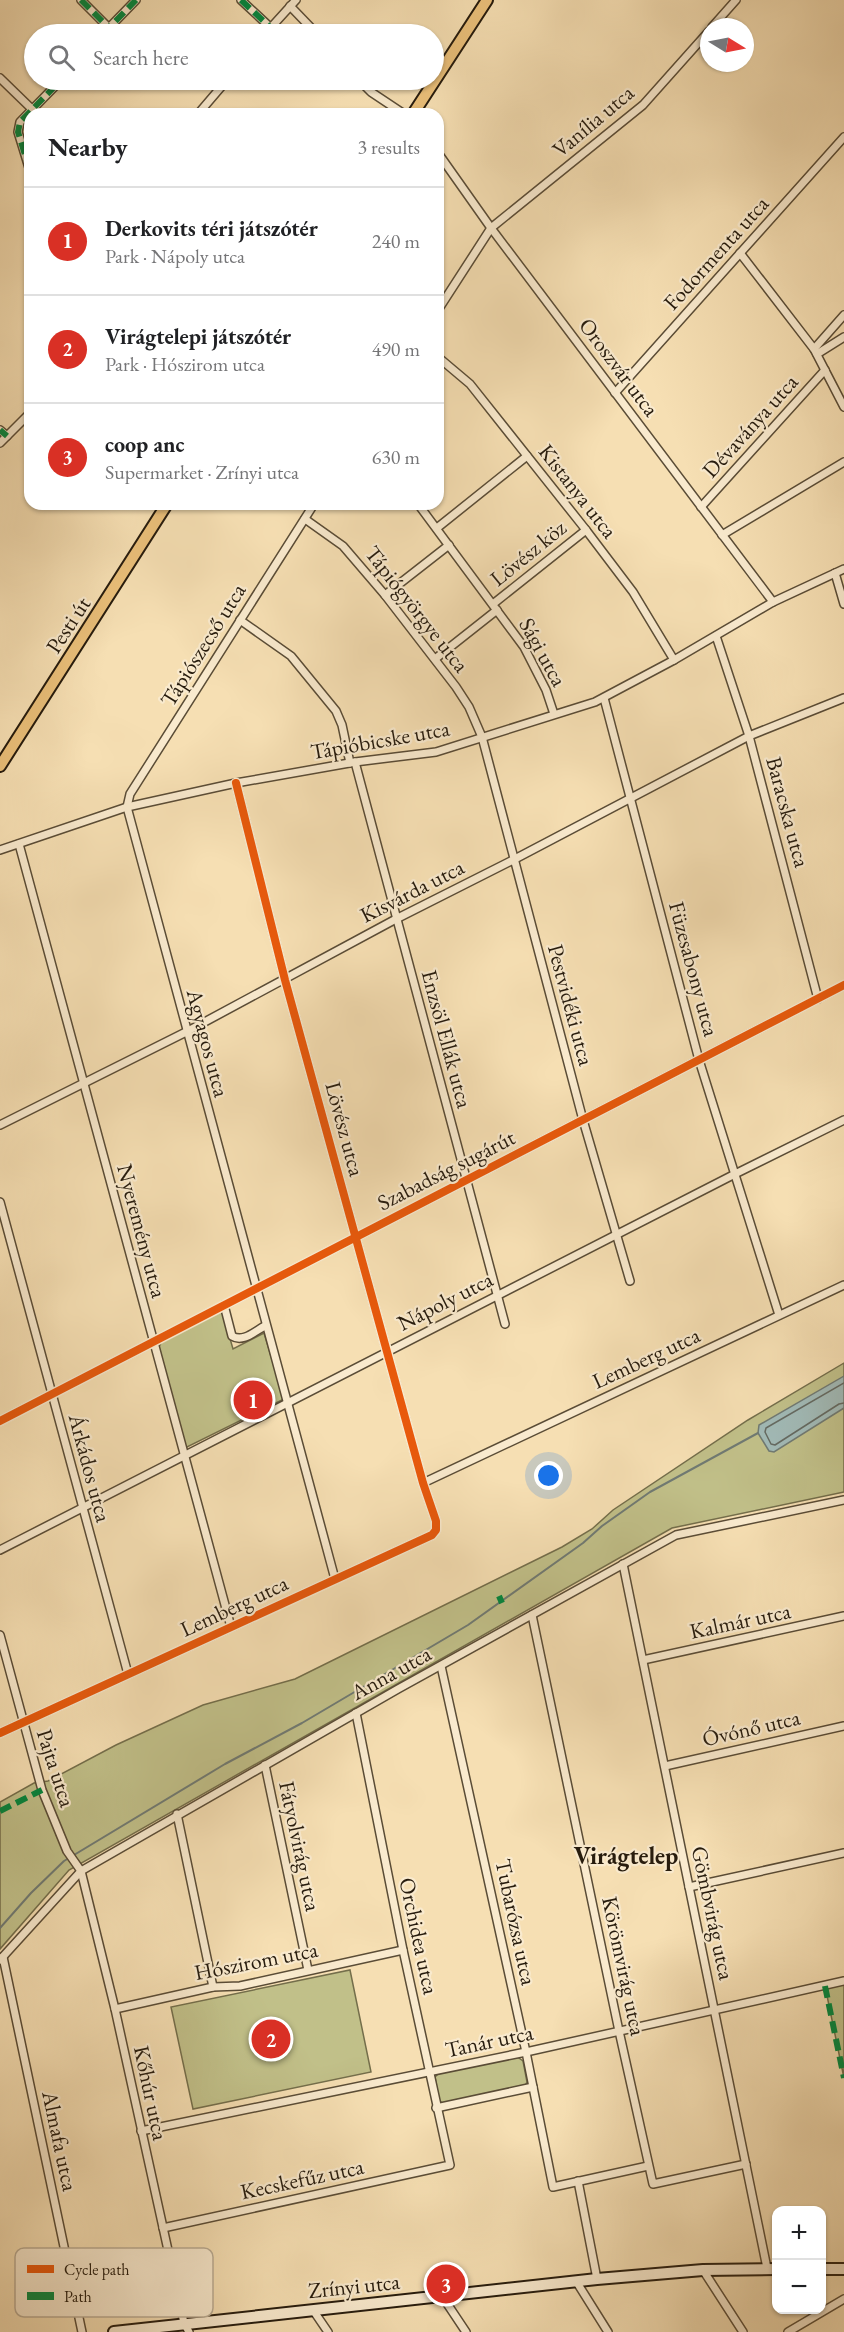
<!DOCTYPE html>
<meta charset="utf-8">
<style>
body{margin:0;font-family:"EB Garamond",serif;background:#f6f6f6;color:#202124}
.controls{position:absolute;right:18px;bottom:18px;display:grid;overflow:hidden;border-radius:12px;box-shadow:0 2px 4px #0004}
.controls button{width:54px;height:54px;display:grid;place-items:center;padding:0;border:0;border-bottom:2px solid #e0e0e0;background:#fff;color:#202124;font:30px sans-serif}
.compass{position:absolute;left:700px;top:18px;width:54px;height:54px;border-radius:50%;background:#fff;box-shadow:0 2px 4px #0004;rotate:100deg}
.you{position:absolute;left:549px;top:1476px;width:21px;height:21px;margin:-15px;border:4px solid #fff;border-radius:50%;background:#1a73e8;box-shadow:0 0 0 9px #1a73e833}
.badge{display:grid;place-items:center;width:39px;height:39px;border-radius:50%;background:#d93025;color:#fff;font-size:20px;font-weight:700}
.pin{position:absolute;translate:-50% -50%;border:3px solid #fff;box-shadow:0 2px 6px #0006}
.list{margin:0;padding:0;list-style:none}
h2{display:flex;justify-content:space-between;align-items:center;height:78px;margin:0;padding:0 24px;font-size:26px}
h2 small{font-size:20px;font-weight:400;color:#757577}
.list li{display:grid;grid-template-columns:39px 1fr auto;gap:18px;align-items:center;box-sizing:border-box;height:108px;padding:0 24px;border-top:2px solid #e0e0e0}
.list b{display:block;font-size:22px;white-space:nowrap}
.list p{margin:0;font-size:20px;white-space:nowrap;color:#757577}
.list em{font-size:20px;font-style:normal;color:#757577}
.icon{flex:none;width:33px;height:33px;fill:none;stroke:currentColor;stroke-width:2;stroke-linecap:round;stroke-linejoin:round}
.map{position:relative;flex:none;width:844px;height:2332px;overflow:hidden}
.search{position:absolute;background:#fff;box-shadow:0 2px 4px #0004;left:24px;top:24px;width:420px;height:66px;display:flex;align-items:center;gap:15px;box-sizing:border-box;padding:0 21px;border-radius:33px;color:#757577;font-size:22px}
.panel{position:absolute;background:#fff;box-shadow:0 2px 4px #0004;left:24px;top:108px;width:420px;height:402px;border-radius:18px}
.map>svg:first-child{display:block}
.green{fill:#c1c089;stroke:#746e4b;stroke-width:1.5}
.water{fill:#a1bab7;stroke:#707a73;stroke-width:1.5}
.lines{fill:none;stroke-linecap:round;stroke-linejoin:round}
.shore{stroke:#646a62;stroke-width:1.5}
.stream{stroke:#707a73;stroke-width:2}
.street-casing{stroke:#5a4c36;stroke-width:10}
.secondary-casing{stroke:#261b0d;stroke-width:14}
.primary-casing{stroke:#261b0d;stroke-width:14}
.street{stroke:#f9eace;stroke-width:7}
.secondary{stroke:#f9eace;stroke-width:10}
.primary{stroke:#ebc07a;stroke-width:10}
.quiet{stroke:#00873e;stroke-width:6;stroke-dasharray:12 6;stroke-linecap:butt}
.cycleway-casing{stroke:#f9eace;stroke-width:11}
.cycleway{stroke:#e8590c;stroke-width:8}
.labels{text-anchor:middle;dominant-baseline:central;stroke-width:4.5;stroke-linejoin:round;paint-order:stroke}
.street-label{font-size:22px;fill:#261b0d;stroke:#f9eace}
.neighbourhood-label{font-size:24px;font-weight:bold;fill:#261b0d;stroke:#f9eace}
.key{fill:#f9eace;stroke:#baac94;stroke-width:1.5}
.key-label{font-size:16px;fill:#261b0d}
</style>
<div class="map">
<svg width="844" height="2332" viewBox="0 0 844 2332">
<rect width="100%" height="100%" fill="#f6dfb3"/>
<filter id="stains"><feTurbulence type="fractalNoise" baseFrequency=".00333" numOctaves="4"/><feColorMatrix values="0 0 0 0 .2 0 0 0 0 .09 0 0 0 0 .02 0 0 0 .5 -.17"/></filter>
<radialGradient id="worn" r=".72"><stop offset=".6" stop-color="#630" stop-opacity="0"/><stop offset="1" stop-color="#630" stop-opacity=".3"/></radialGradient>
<g class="green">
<path d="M222 1311 233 1349 264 1333 284 1399 185 1448 158 1349 162 1341Z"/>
<path d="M844 1363V1492L672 1528 69 1870 0 1949V1802L34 1783 48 1781 116 1745 203 1705 295 1679 562 1547 592 1529 613 1510 748 1420Z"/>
<path d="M350 1970 371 2072 193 2109 171 2007Z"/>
<path d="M844 1981V2078L825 1986Z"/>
<path d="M516 2056 523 2061 527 2082 525 2086 444 2104 439 2101 435 2077 440 2072Z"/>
</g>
<path class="water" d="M844 1376V1408L774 1452 769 1451 758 1433 759 1425Z"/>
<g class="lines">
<path class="shore" d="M844 1383 766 1428 765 1432 771 1444 775 1445 839 1404 844 1403"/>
<path class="stream" d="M0 1928 31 1893 64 1861 225 1764 302 1723 468 1625 583 1543 602 1526 650 1492 758 1433"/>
<g class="street-casing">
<g id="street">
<path d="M81 0 109 28"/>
<path d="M241 0 271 28"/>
<path d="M290 6 317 34"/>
<path d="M712 27 736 0"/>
<path d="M103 34 136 0"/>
<path d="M265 34 296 0"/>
<path d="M0 78 37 114"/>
<path d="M359 80 371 92 404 114"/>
<path d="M198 114 227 80"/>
<path d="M438 153 491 228 773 602"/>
<path d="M30 171 18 132 20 122 61 80"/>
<path d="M740 253 814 349 844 407"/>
<path d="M438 310 491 228 643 105 709 31"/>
<path d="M814 349 844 315"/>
<path d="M817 354 844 337"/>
<path d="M438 357 470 384 586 530 633 592 674 660"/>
<path d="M615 393 844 137"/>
<path d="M0 430 7 436"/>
<path d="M0 443 30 413"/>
<path d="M314 504 130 794 127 807 335 1579"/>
<path d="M418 504 524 647 546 690 554 714"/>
<path d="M701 507 825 370"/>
<path d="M305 519 343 546 385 595 456 687 469 707 482 737 583 1120 630 1281"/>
<path d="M437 528 527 456"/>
<path d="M722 535 844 462"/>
<path d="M835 573 844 604"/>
<path d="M385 595 449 545"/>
<path d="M493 604 586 530"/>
<path d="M240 620 291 656 336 711 342 725 350 763"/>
<path d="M716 636 749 736 818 999"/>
<path d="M435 659 497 610"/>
<path d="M604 698 699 1060 779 1315"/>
<path d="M355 762 505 1324"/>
<path d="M19 844 231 1627"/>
<path d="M0 850 127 807 236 783 355 762 436 752 595 702 674 660 773 602 844 569"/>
<path d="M0 1125 186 1032 396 919 513 860 749 736 844 698"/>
<path d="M0 1202 128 1674"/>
<path d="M224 1305 232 1336C243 1343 255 1331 265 1326"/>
<path d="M0 1421 844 985"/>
<path d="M423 1483 844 1285"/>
<path d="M0 1550 735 1174 844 1120"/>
<path d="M623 1564 767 2268"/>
<path d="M532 1615 619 2031 653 2184 746 2164"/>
<path d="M0 1635 42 1790 67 1851 81 1871 115 2009 184 2323 189 2332"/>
<path d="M643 1660 844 1616"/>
<path d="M441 1666 526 2052 553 2187 648 2166"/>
<path d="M0 1733 432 1535 436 1530V1521L423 1483 285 980 236 783"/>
<path d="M265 1765 308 1970"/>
<path d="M665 1766 844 1726"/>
<path d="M177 1814 213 1987"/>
<path d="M689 1887 844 1853"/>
<path d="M3 1957 82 2332"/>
<path d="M0 1960 81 1871 398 1689 676 1535 844 1500"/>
<path d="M115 2009 213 1987 240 1986 403 1950"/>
<path d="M436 2108 533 2087"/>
<path d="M141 2131 526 2052 844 1981"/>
<path d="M578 2181 597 2279"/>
<path d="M163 2228 450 2165 403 1950 356 1713"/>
<path d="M703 2270 743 2332"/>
<path d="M576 2281 608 2332"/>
<path d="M442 2296 466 2332"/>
<path d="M313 2310 328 2332"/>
<path d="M788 2332 844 2299"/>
</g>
</g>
<g class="secondary-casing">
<g id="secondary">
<path d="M822 2269H844"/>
<path d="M114 2332 597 2279 703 2270 776 2269"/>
</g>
</g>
<g class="primary-casing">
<g id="primary">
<path d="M413 114 487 0"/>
<path d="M0 766 167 504"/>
</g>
</g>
<use href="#street" class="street"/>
<use href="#secondary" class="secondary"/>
<use href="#primary" class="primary"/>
<g class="quiet">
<path d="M81 0 109 28"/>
<path d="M241 0 271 28"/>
<path d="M103 34 136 0"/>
<path d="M30 171 18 132 20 122 61 80"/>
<path d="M0 430 7 436"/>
<path d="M499 1596 502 1603"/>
<path d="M0 1811 42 1790"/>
<path d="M825 1986 844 2078"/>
</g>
<g class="cycleway-casing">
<g id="cycleway">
<path d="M0 1421 844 985"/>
<path d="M0 1733 432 1535 436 1530V1521L423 1483 285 980 236 783"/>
</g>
</g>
<use href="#cycleway" class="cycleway"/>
</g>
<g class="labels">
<g class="street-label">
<text transform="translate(593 121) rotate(-40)">Vanília utca</text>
<text transform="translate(716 253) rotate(-48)">Fodormenta utca</text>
<text transform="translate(619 367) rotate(53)">Oroszvár utca</text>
<text transform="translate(750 426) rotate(-48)">Dévaványa utca</text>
<text transform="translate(578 491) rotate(52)">Kistanya utca</text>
<text transform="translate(528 553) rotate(-39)">Lövész köz</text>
<text transform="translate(417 609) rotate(52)">Tápiógyörgye utca</text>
<text transform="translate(68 625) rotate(-57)">Pesti út</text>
<text transform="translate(203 645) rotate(-58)">Tápiószecső utca</text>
<text transform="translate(543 652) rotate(61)">Sági utca</text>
<text transform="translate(380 740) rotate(-10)">Tápióbicske utca</text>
<text transform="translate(788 812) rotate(75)">Baracska utca</text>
<text transform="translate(412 891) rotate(-27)">Kisvárda utca</text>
<text transform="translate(694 969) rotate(75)">Füzesabony utca</text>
<text transform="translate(571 1005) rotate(75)">Pestvidéki utca</text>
<text transform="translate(447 1039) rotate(75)">Enzsöl Ellák utca</text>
<text transform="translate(208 1043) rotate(75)">Agyagos utca</text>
<text transform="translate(345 1129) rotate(75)">Lövész utca</text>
<text transform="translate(446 1170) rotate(-27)">Szabadság sugárút</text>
<text transform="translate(142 1231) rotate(75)">Nyeremény utca</text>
<text transform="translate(445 1301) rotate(-27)">Nápoly utca</text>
<text transform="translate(646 1358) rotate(-25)">Lemberg utca</text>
<text transform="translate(90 1468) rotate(75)">Árkádos utca</text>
<text transform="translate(234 1606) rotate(-25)">Lemberg utca</text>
<text transform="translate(740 1621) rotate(-12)">Kalmár utca</text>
<text transform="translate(391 1673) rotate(-29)">Anna utca</text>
<text transform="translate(751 1728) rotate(-13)">Óvónő utca</text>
<text transform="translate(56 1768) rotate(72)">Pajta utca</text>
<text transform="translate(300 1846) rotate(78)">Fátyolvirág utca</text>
<text transform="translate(713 1913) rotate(78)">Gömbvirág utca</text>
<text transform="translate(516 1922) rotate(78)">Tubarózsa utca</text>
<text transform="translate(419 1936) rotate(78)">Orchidea utca</text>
<text transform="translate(256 1961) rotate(-11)">Hószirom utca</text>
<text transform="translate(624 1966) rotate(78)">Körömvirág utca</text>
<text transform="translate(489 2041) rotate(-12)">Tanár utca</text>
<text transform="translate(151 2093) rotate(78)">Kőhúr utca</text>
<text transform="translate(60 2141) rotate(78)">Almafa utca</text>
<text transform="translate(302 2179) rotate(-12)">Kecskefűz utca</text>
<text transform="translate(354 2286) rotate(-6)">Zrínyi utca</text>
</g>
<g class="neighbourhood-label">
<text x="626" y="1855">Virágtelep</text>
</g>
</g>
<rect x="15" y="2248" width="198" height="69" rx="9" class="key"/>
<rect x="27" y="2265" width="27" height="8" fill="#e8590c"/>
<rect x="27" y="2292" width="27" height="8" fill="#00873e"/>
<g class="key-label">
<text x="64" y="2275">Cycle path</text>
<text x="64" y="2302">Path</text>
</g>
<rect width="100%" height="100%" filter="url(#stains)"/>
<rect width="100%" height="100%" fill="url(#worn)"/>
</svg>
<div class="controls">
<button>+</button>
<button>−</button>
</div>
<svg class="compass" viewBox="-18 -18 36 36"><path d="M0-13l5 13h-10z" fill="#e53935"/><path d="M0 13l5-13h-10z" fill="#757577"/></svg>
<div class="you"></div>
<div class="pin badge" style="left:253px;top:1400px">1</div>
<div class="pin badge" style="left:271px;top:2039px">2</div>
<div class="pin badge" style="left:446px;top:2284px">3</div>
<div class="search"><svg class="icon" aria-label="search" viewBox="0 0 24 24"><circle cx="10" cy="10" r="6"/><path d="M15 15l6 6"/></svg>Search here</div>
<section class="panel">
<h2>Nearby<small>3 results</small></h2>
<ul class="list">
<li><span class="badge">1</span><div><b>Derkovits téri játszótér</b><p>Park · Nápoly utca</p></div><em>240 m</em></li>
<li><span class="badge">2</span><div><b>Virágtelepi játszótér</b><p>Park · Hószirom utca</p></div><em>490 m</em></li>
<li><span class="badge">3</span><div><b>coop anc</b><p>Supermarket · Zrínyi utca</p></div><em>630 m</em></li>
</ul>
</section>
</div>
